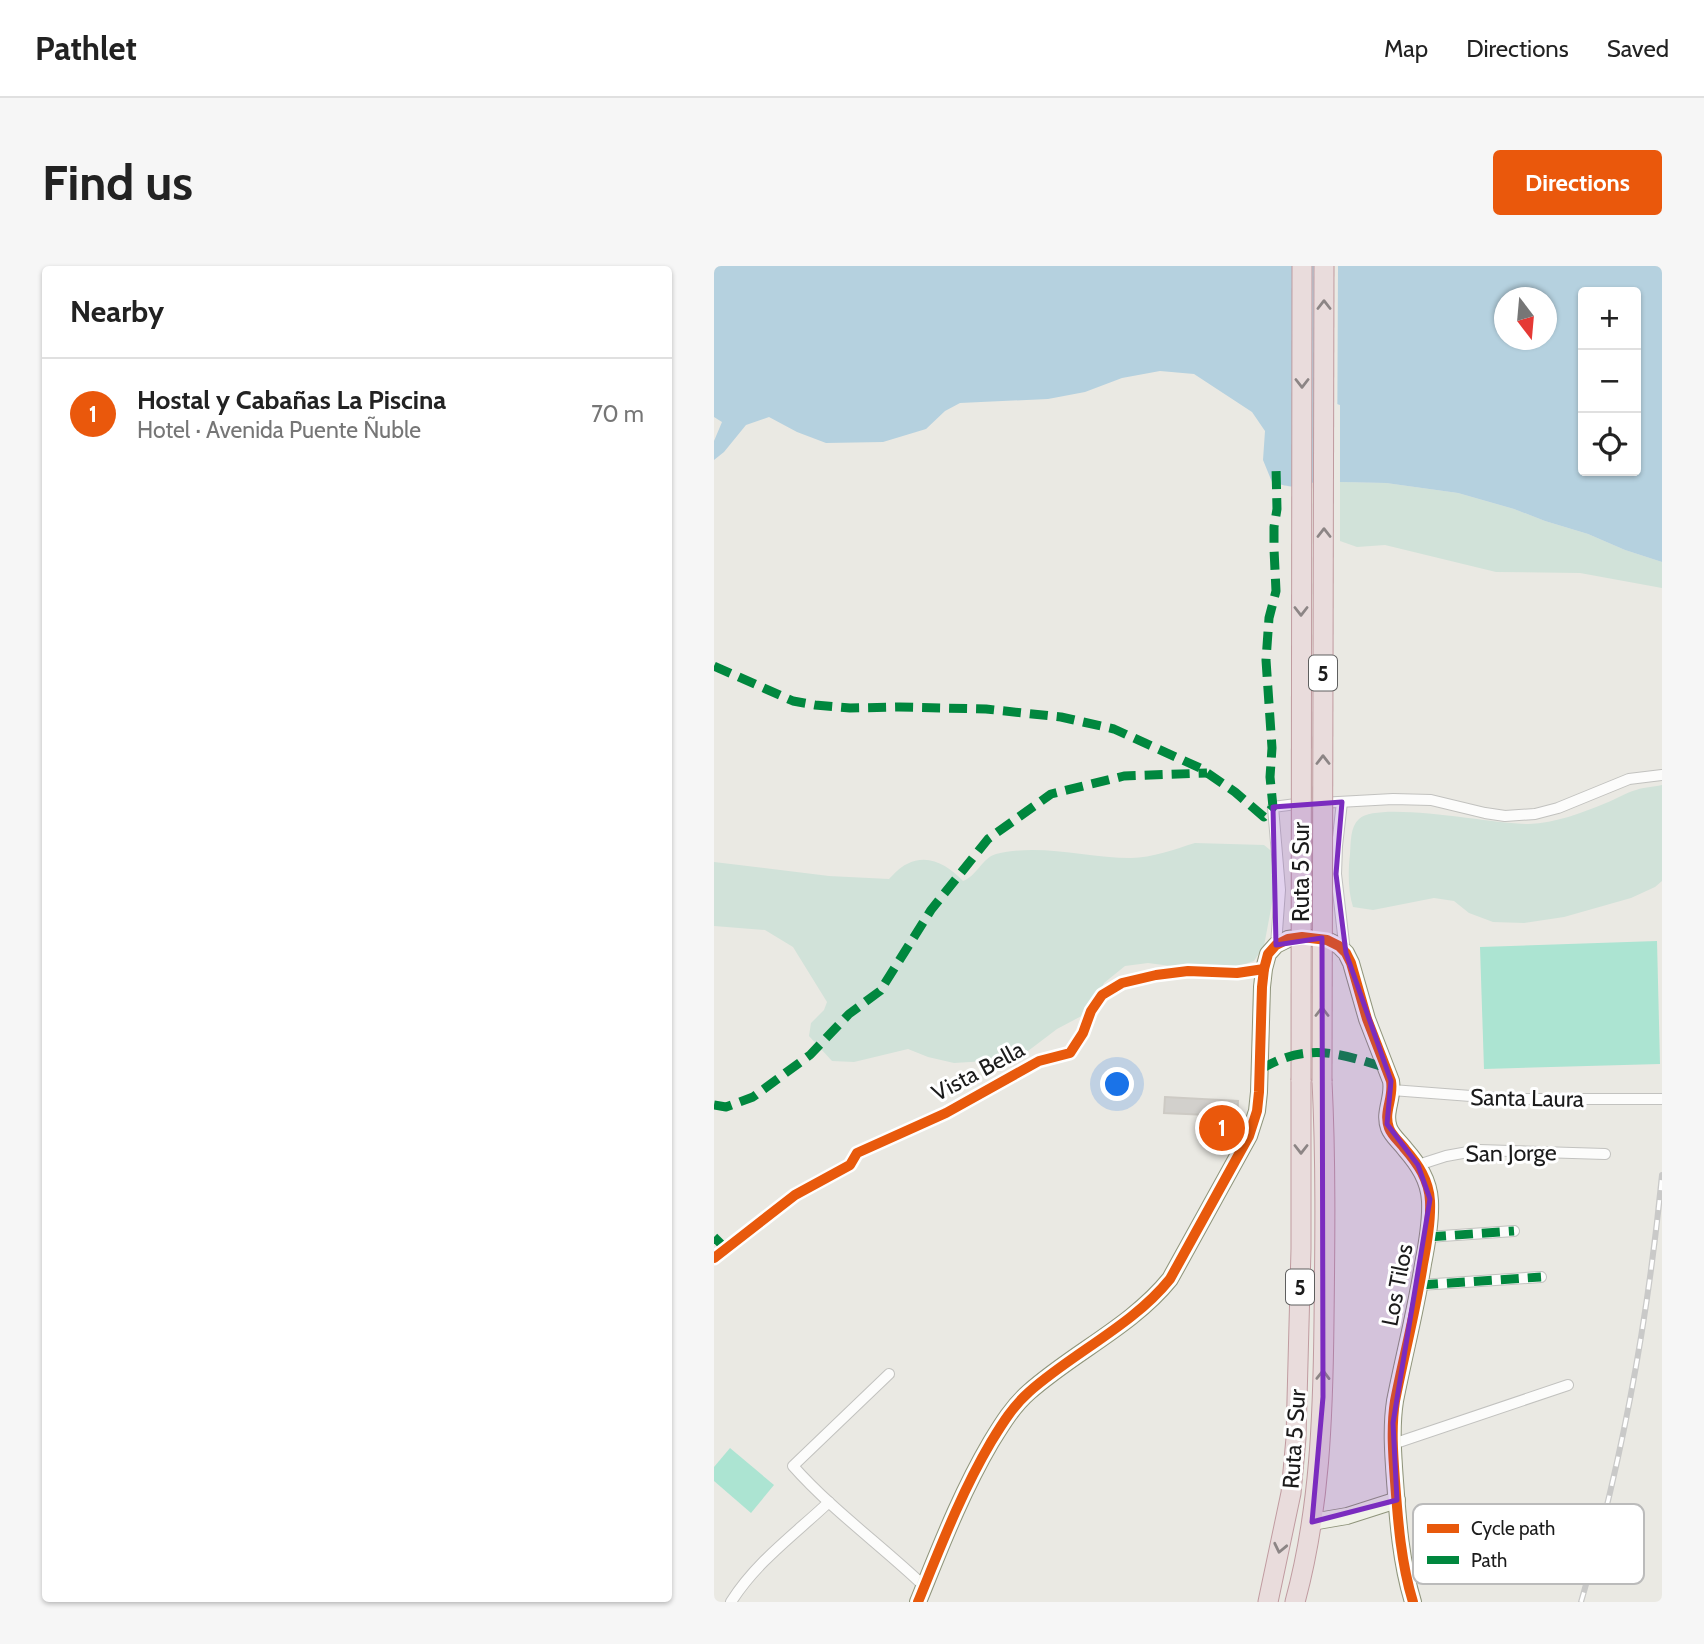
<!DOCTYPE html>
<meta charset="utf-8">
<style>
body{margin:0;font-family:Cabin,sans-serif;background:#f6f6f6;color:#222}
.controls{position:absolute;right:21px;top:21px;display:grid;overflow:hidden;border-radius:7px;box-shadow:0 2px 5px #0004}
.controls button{width:63px;height:63px;display:grid;place-items:center;padding:0;border:0;border-bottom:2px solid #e0e0e0;background:#fff;color:#222;font:35px sans-serif}
.compass{position:absolute;left:780px;top:21px;width:63px;height:63px;border-radius:50%;background:#fff;box-shadow:0 2px 5px #0004;rotate:164deg}
.you{position:absolute;left:404px;top:819px;width:24px;height:24px;margin:-18px;border:5px solid #fff;border-radius:50%;background:#1a73e8;box-shadow:0 0 0 10px #1a73e833}
.badge{display:grid;place-items:center;width:46px;height:46px;border-radius:50%;background:#ea580c;color:#fff;font-size:23px;font-weight:700}
.pin{position:absolute;translate:-50% -50%;border:4px solid #fff;box-shadow:0 2px 7px #0006}
.list{margin:0;padding:0;list-style:none}
h2{display:flex;justify-content:space-between;align-items:center;height:91px;margin:0;padding:0 28px;font-size:30px}
h2 small{font-size:23px;font-weight:400;color:#767676}
.list li{display:grid;grid-template-columns:46px 1fr auto;gap:21px;align-items:center;box-sizing:border-box;height:112px;padding:0 28px;border-top:2px solid #e0e0e0}
.list b{display:block;font-size:26px;white-space:nowrap}
.list p{margin:0;font-size:23px;white-space:nowrap;color:#767676}
.list em{font-size:23px;font-style:normal;color:#767676}
.icon{flex:none;width:38px;height:38px;fill:none;stroke:currentColor;stroke-width:2;stroke-linecap:round;stroke-linejoin:round}
.map{position:relative;flex:none;width:948px;height:1336px;overflow:hidden;border-radius:7px}
header{display:flex;align-items:center;gap:42px;box-sizing:border-box;height:98px;padding:0 35px;background:#fff;border-bottom:2px solid #e0e0e0}
header strong{font-size:33px}
nav{display:flex;gap:38px;margin-inline-start:auto;font-size:24px}
.intro{display:flex;align-items:center;justify-content:space-between;box-sizing:border-box;height:168px;padding:0 42px}
h1{margin:0;font-size:49px}
.button{padding:18px 32px;border-radius:7px;background:#ea580c;color:#fff;font-size:24px;font-weight:700}
main{display:flex;gap:42px;padding:0 42px}
aside{flex:1;background:#fff;border-radius:7px;box-shadow:0 2px 5px #0004}
.map>svg:first-child{display:block}
.wetland{fill:#d1e2d9}
.pitch{fill:#ace4d2}
.water{fill:#b5d1df;fill-rule:evenodd}
.pier{fill:#eae9e3}
.building{fill:#d2d0cc;stroke:#cdcac4;stroke-width:2}
.lines{fill:none;stroke-linecap:round;stroke-linejoin:round}
.street-casing{stroke:#c2c2bf;stroke-width:12}
.secondary-casing{stroke:#8f947b;stroke-width:18}
.highway-casing{stroke:#c09ba0;stroke-width:21}
.street{stroke:#fcfcfb;stroke-width:10}
.secondary{stroke:#f1f2e8;stroke-width:16}
.highway{stroke:#e9dcdc;stroke-width:19}
.rail-casing{stroke:#c9c9c8;stroke-width:6}
.rail{stroke:#fff;stroke-width:3.5;stroke-dasharray:10;stroke-linecap:butt}
.highway-bridge-casing{stroke:#c09ba0;stroke-width:21;stroke-linecap:butt}
.highway-bridge{stroke:#e9dcdc;stroke-width:19}
.quiet{stroke:#00873e;stroke-width:9;stroke-dasharray:18 9;stroke-linecap:butt}
.cycleway-casing{stroke:#fff;stroke-width:15}
.cycleway{stroke:#e8590c;stroke-width:10}
.oneway{stroke:#8c8585}
.marked{fill:#7b2cbf;fill-opacity:0.2;stroke:#7b2cbf;stroke-width:5;stroke-linejoin:round}
.labels{text-anchor:middle;dominant-baseline:central;stroke-width:6;stroke-linejoin:round;paint-order:stroke}
.shield{fill:#fff;stroke:#5f5f5f;stroke-width:2}
.shield-label{font-size:21px;font-weight:bold;fill:#1b1b1b}
.street-label{font-size:23px;fill:#1b1b1b;stroke:#fff}
.key{fill:#fff;stroke:#bbb;stroke-width:2}
.key-label{font-size:19px;fill:#1b1b1b}
</style>
<header>
<strong>Pathlet</strong>
<nav><a>Map</a><a>Directions</a><a>Saved</a></nav>
</header>
<div class="intro"><h1>Find us</h1><a class="button">Directions</a></div>
<main>
<aside>
<h2>Nearby<small></small></h2>
<ul class="list">
<li><span class="badge">1</span><div><b>Hostal y Cabañas La Piscina</b><p>Hotel · Avenida Puente Ñuble</p></div><em>70 m</em></li>
</ul>
</aside>
<div class="map">
<svg width="948" height="1336" viewBox="0 0 948 1336">
<rect width="100%" height="100%" fill="#eae9e3"/>
<g class="wetland">
<path d="M626 216 672 217 744 227 800 243 831 255 874 268 911 284 948 296V322L866 307 782 306 671 279 643 281 626 275Z"/>
<path d="M948 519V615L941 621 917 632 850 651 810 657 779 656 755 647 740 635 720 632 659 644 639 641C634 625 634 605 636 588 637 576 636 561 645 553 666 534 782 559 815 558 841 557 868 547 892 537 902 533 911 527 922 524 930 521 939 521 948 519Z"/>
<path d="M481 577 550 579 561 588 559 632 550 680 540 695 525 700H457L434 697 411 700 390 717 377 745 343 763 314 785 272 795 240 797 214 791 194 783 140 796 118 795 95 770 97 757 110 744 113 736 79 681 51 664 0 660V596L115 610 175 613C180 608 186 601 193 598 214 587 234 599 249 615 263 610 268 592 282 588 327 577 372 592 417 592 438 592 461 583 481 577Z"/>
</g>
<g class="pitch">
<path d="M943 675 946 798 770 803 766 681Z"/>
<path d="M16 1182 60 1219 37 1247 0 1215V1201Z"/>
</g>
<path class="water" d="M0 0H948V296L911 284 874 268 831 255 800 243 744 227 672 217 626 216V139L601 131V216C581 222 578 222 558 216L549 194 551 165 538 146 480 108 446 105 408 112 371 126 334 133 246 137 231 145 212 163 169 176 112 177 83 166 55 151 32 159 10 186 0 194V175L8 156 0 151ZM869 26H922V205H869ZM790 32H832V74H790Z"/>
<path class="pier" d="M602 0H624L623 218 622 141 604 136Z"/>
<path class="building" d="M451 831 524 835 522 877 493 876 495 849 450 847Z"/>
<g class="lines">
<g class="street-casing">
<g id="street">
<path d="M628 536 623 580 622 608 631 686"/>
<path d="M606 537 679 533 717 534 771 547 791 550 821 548 844 542 915 513 948 509"/>
<path d="M562 679 566 624 559 541 590 537"/>
<path d="M678 824 796 833H948"/>
<path d="M704 899 732 890 765 884 891 888"/>
<path d="M714 971 800 965"/>
<path d="M0 992 81 929 136 899 143 887 232 847 325 795 356 787 369 767 377 745 388 729 408 717 442 709 474 705 523 707 550 703"/>
<path d="M706 1019 827 1011"/>
<path d="M175 1108 79 1200C118 1244 167 1279 210 1320"/>
<path d="M679 1178 854 1119"/>
<path d="M17 1336C42 1296 81 1268 115 1236"/>
</g>
</g>
<g class="secondary-casing">
<g id="secondary">
<path d="M598 1256 633 1250 683 1234"/>
<path d="M204 1336C226 1282 247 1227 277 1176 288 1158 299 1140 315 1126 360 1086 418 1060 456 1013L535 870 543 845 545 826 548 721 550 703 554 688 562 679 574 673 588 671 613 674 625 680 632 687 637 697 653 753 677 815C680 832 669 846 675 862 678 870 686 876 691 883 704 898 715 914 716 935 717 956 713 978 709 998 702 1044 690 1089 681 1135 677 1161 679 1188 681 1215 684 1256 687 1297 699 1336"/>
</g>
</g>
<g class="highway-casing">
<g id="highway">
<path d="M554 1336 577 1227 582 1172 587 983V814"/>
<path d="M581 1336C606 1244 609 1149 610 1055 611 975 612 895 608 815"/>
</g>
</g>
<use href="#street" class="street"/>
<use href="#secondary" class="secondary"/>
<use href="#highway" class="highway"/>
<g class="rail-casing">
<path id="rail" d="M867 1336C908 1197 934 1053 948 909"/>
</g>
<use href="#rail" class="rail"/>
<g class="highway-bridge-casing">
<g id="highway-bridge">
<path d="M587 814 588 0"/>
<path d="M608 815 610 0"/>
</g>
</g>
<use href="#highway-bridge" class="highway-bridge"/>
<g class="quiet">
<path d="M0 400 79 435 101 439 136 442 185 441 272 443 347 451 400 463 486 502 521 526 550 551 559 541 556 511 558 482 552 394 555 352 562 325 560 283V261L563 243 562 201"/>
<path d="M547 803C594 776 624 787 673 802"/>
<path d="M0 839 12 841 39 831 96 789 135 748 166 725 217 644 274 573 337 528 410 510 493 507"/>
<path d="M0 971 12 983"/>
<path d="M714 971 800 965"/>
<path d="M706 1019 827 1011"/>
</g>
<g class="cycleway-casing">
<g id="cycleway">
<path d="M0 992 81 929 136 899 143 887 232 847 325 795 356 787 369 767 377 745 388 729 408 717 442 709 474 705 523 707 550 703"/>
<path d="M204 1336C226 1282 247 1227 277 1176 288 1158 299 1140 315 1126 360 1086 418 1060 456 1013L535 870 543 845 545 826 548 721 550 703 554 688 562 679 574 673 588 671 613 674 625 680 632 687 637 697 653 753 677 815C680 832 669 846 675 862 678 870 686 876 691 883 704 898 715 914 716 935 717 956 713 978 709 998 702 1044 690 1089 681 1135 677 1161 679 1188 681 1215 684 1256 687 1297 699 1336"/>
</g>
</g>
<use href="#cycleway" class="cycleway"/>
</g>
<defs><path id="oneway-chevron" d="M-2-3.5L2.5 0L-2 3.5" fill="none" stroke-width="1.6" stroke-linecap="round" stroke-linejoin="round" transform="scale(1.75)"/></defs>
<g class="oneway">
<use href="#oneway-chevron" transform="translate(610 39) rotate(-90)"/>
<use href="#oneway-chevron" transform="translate(588 117) rotate(90)"/>
<use href="#oneway-chevron" transform="translate(610 267) rotate(-90)"/>
<use href="#oneway-chevron" transform="translate(587 345) rotate(90)"/>
<use href="#oneway-chevron" transform="translate(609 494) rotate(-90)"/>
<use href="#oneway-chevron" transform="translate(608 746) rotate(-90)"/>
<use href="#oneway-chevron" transform="translate(587 883) rotate(90)"/>
<use href="#oneway-chevron" transform="translate(609 1109) rotate(-89)"/>
<use href="#oneway-chevron" transform="translate(566 1282) rotate(102)"/>
</g>
<path class="marked" d="M628 536 622 608 632 687 677 815 673 858 704 899 716 933 679 1157 683 1234 598 1256 609 1131 608 672 562 679 559 541Z"/>
<g class="labels">
<g class="shield">
<rect x="595" y="389.5" width="28" height="35" rx="5"/>
<rect x="572" y="1003.5" width="28" height="35" rx="5"/>
</g>
<g class="shield-label">
<text x="609" y="407">5</text>
<text x="586" y="1021">5</text>
</g>
<g class="street-label">
<text transform="translate(587 606) rotate(-90)">Ruta 5 Sur</text>
<text transform="translate(264 805) rotate(-28)">Vista Bella</text>
<text transform="translate(813 832) rotate(1)">Santa Laura</text>
<text transform="translate(797 887) rotate(-1)">San Jorge</text>
<text transform="translate(683 1019) rotate(-79)">Los Tilos</text>
<text transform="translate(580 1173) rotate(-86)">Ruta 5 Sur</text>
</g>
</g>
<rect x="699" y="1238" width="231" height="80" rx="10" class="key"/>
<rect x="713" y="1258" width="32" height="9" fill="#e8590c"/>
<rect x="713" y="1290" width="32" height="8" fill="#00873e"/>
<g class="key-label">
<text x="757" y="1269">Cycle path</text>
<text x="757" y="1301">Path</text>
</g>
</svg>
<div class="controls">
<button>+</button>
<button>−</button>
<button><svg class="icon" aria-label="locate" viewBox="0 0 24 24"><circle cx="12" cy="12" r="6"/><path d="M12 2v4M12 18v4M2 12h4M18 12h4"/></svg></button>
</div>
<svg class="compass" viewBox="-18 -18 36 36"><path d="M0-13l5 13h-10z" fill="#e53935"/><path d="M0 13l5-13h-10z" fill="#767676"/></svg>
<div class="you"></div>
<div class="pin badge" style="left:508px;top:862px">1</div>
</div>
</main>
